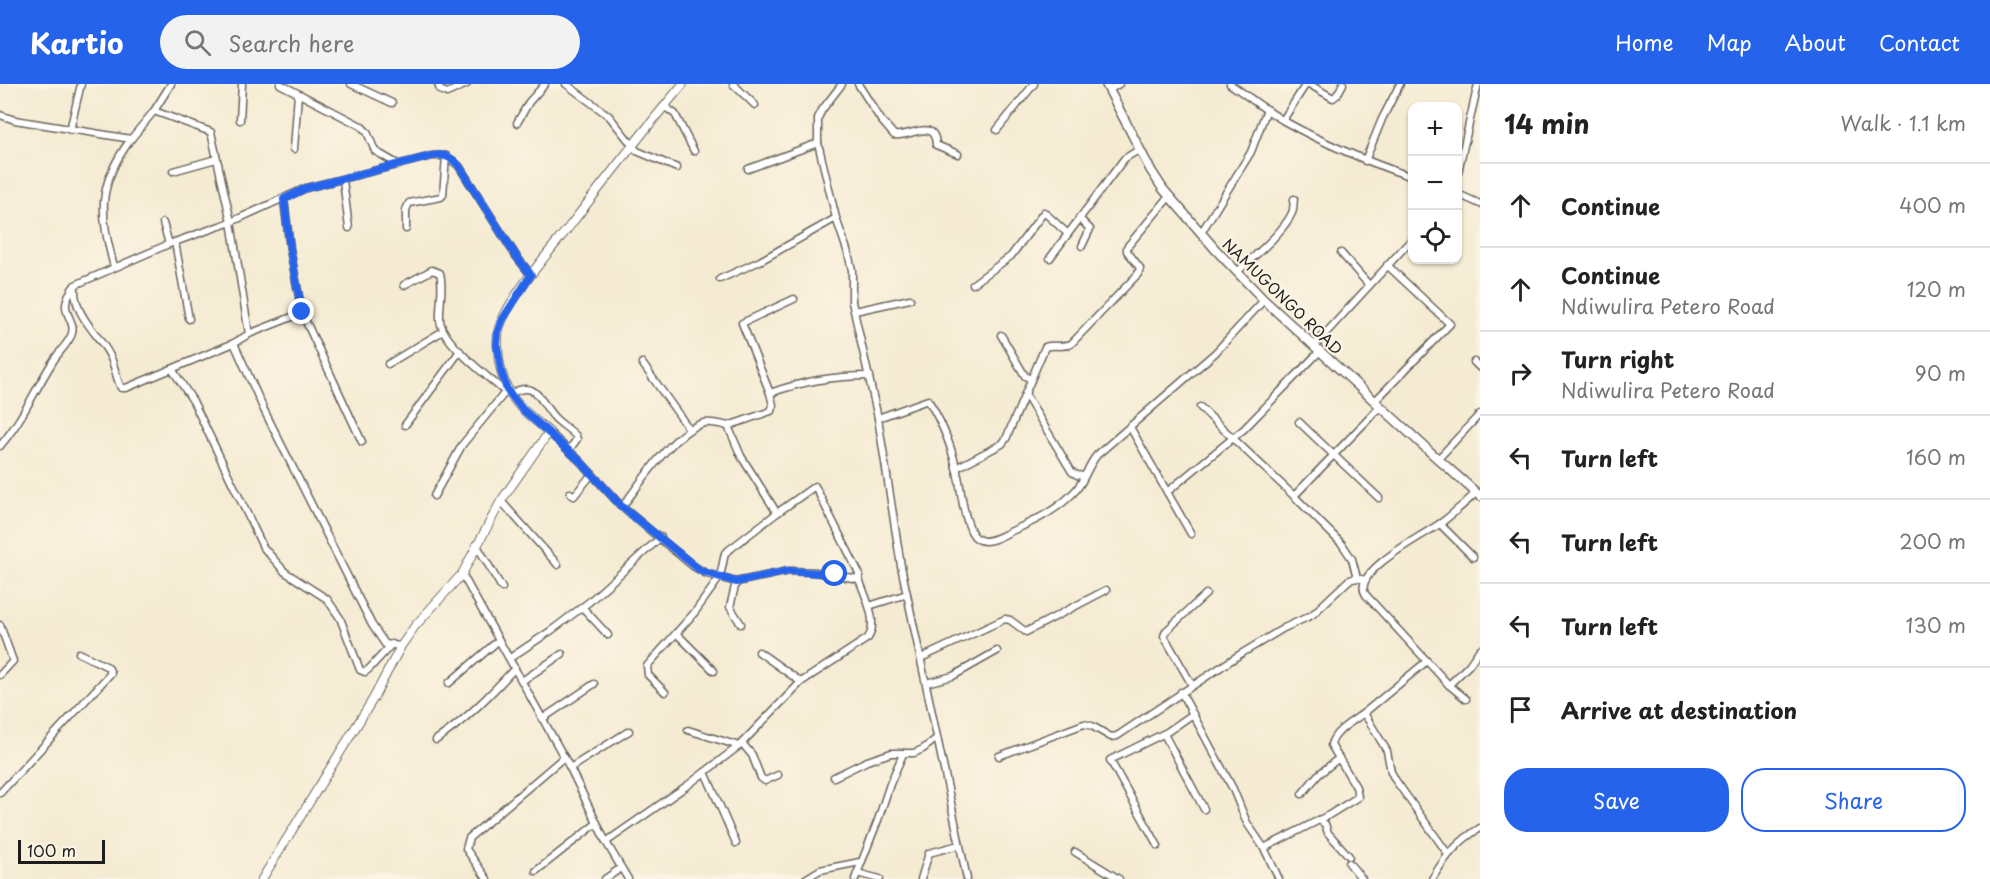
<!DOCTYPE html>
<meta charset="utf-8">
<style>
body{margin:0;font-family:"Playpen Sans",sans-serif;background:#f2f2f2;color:#222}
.controls{position:absolute;right:18px;top:18px;display:grid;overflow:hidden;border-radius:12px;box-shadow:0 2px 4px #0004}
.controls button{width:54px;height:54px;display:grid;place-items:center;padding:0;border:0;border-bottom:2px solid #e0e0e0;background:#fff;color:#222;font:30px sans-serif}
.scale{position:absolute;left:18px;bottom:15px;width:87px;box-sizing:border-box;padding-left:6px;border:3px solid #1c1c1c;border-top:0;font-size:16px;line-height:21px;white-space:nowrap;color:#1c1c1c;-webkit-text-stroke:4px #fcf5e5;paint-order:stroke}
.stop{position:absolute;width:18px;height:18px;margin:-14px;border:4px solid #2563eb;border-radius:50%;background:#fff}
.stop.end{background:#2563eb;border-color:#fff;box-shadow:0 2px 6px #0008}
.list{margin:0;padding:0;list-style:none}
h2{display:flex;justify-content:space-between;align-items:center;height:78px;margin:0;padding:0 24px;font-size:26px}
h2 small{font-size:20px;font-weight:400;color:#767676}
.list li{display:grid;grid-template-columns:39px 1fr auto;gap:18px;align-items:center;box-sizing:border-box;height:84px;padding:0 24px;border-top:2px solid #e0e0e0}
.list b{display:block;font-size:22px;white-space:nowrap}
.list p{margin:0;font-size:20px;white-space:nowrap;color:#767676}
.list em{font-size:20px;font-style:normal;color:#767676}
.actions{display:flex;gap:12px;padding:18px 24px}
.actions a{flex:1;padding:14px 0;border:2px solid #2563eb;border-radius:24px;text-align:center;font-size:21px;color:#2563eb}
.actions .main{background:#2563eb;color:#fff}
.icon{flex:none;width:33px;height:33px;fill:none;stroke:currentColor;stroke-width:2;stroke-linecap:round;stroke-linejoin:round}
.map{position:relative;flex:none;width:1480px;height:795px;overflow:hidden}
header{display:flex;align-items:center;gap:36px;box-sizing:border-box;height:84px;padding:0 30px;background:#2563eb;color:#fff}
header strong{font-size:28px}
nav{display:flex;gap:33px;margin-inline-start:auto;font-size:21px}
.search{width:420px;height:54px;background:#f2f2f2;display:flex;align-items:center;gap:15px;box-sizing:border-box;padding:0 21px;border-radius:33px;color:#767676;font-size:22px}
main{display:flex}
aside{flex:1;background:#fff}
.map>svg:first-child{display:block}
.lines{fill:none;stroke-linecap:round;stroke-linejoin:round}
.minor-casing{stroke:#68645c;stroke-width:9}
.tertiary-casing{stroke:#68645c;stroke-width:10}
.secondary-casing{stroke:#68645c;stroke-width:11}
.minor{stroke:#fff;stroke-width:6}
.tertiary{stroke:#fff;stroke-width:8}
.secondary{stroke:#fff;stroke-width:8}
.route{stroke:#2563eb;stroke-width:8}
.labels{text-anchor:middle;dominant-baseline:central;stroke-width:4.5;stroke-linejoin:round;paint-order:stroke}
.street-label{font-size:15px;fill:#1c1c1c;stroke:#fcf5e5}
</style>
<header>
<strong>Kartio</strong>
<div class="search"><svg class="icon" aria-label="search" viewBox="0 0 24 24"><circle cx="10" cy="10" r="6"/><path d="M15 15l6 6"/></svg>Search here</div>
<nav><a>Home</a><a>Map</a><a>About</a><a>Contact</a></nav>
</header>
<main>
<div class="map">
<svg width="1480" height="795" viewBox="0 0 1480 795">
<rect width="100%" height="100%" fill="#fcf5e5"/>
<filter id="ink" filterUnits="userSpaceOnUse"><feTurbulence type="fractalNoise" baseFrequency=".0167" numOctaves="2"/><feDisplacementMap in="SourceGraphic" scale="12" xChannelSelector="R" yChannelSelector="G"/><feConvolveMatrix kernelMatrix="1 2 1 2 8 2 1 2 1" color-interpolation-filters="sRGB"/></filter>
<filter id="wash" filterUnits="userSpaceOnUse"><feTurbulence type="fractalNoise" baseFrequency=".008" numOctaves="4" result="noise"/><feDisplacementMap in="SourceGraphic" scale="24" xChannelSelector="R" yChannelSelector="G"/><feGaussianBlur stdDeviation="1.35" result="paint"/><feColorMatrix in="noise" values="0 0 0 0 0 0 0 0 0 0 0 0 0 0 0 0 0 1.4 0 .05"/><feComposite in="paint" operator="in"/></filter>
<g filter="url(#wash)">
<rect width="100%" height="100%" fill="#f5ebd3"/>
</g>
<g filter="url(#ink)">
<g class="lines">
<g class="minor-casing">
<g id="minor">
<path d="M280 0 361 42 367 48 375 67 399 81"/>
<path d="M351 0 392 19"/>
<path d="M438 0 440 6 447 9 467 0"/>
<path d="M566 0 609 32 637 67 677 84"/>
<path d="M733 0 755 21"/>
<path d="M842 0 822 26 818 34V59L836 134 848 169 852 186V218L878 334 901 482 967 795"/>
<path d="M858 0 881 36 894 51C909 54 935 33 936 61L958 70"/>
<path d="M1230 0C1248 12 1265 26 1284 37 1325 60 1368 78 1412 93"/>
<path d="M1309 0 1333 14 1337 11 1343 0"/>
<path d="M1109 6 1119 0"/>
<path d="M664 22 675 30 694 67"/>
<path d="M154 27 211 48 231 138 249 250"/>
<path d="M0 31 15 36 131 55 154 27 171 0"/>
<path d="M240 36 242 0"/>
<path d="M1283 36 1306 0"/>
<path d="M517 39 529 18 545 0"/>
<path d="M70 46 81 0"/>
<path d="M997 46 1034 0"/>
<path d="M294 65 298 10"/>
<path d="M1365 77 1382 35 1400 0"/>
<path d="M748 85 818 59"/>
<path d="M173 87 216 75"/>
<path d="M1458 88 1478 0"/>
<path d="M343 96 349 144"/>
<path d="M1458 110 1480 120"/>
<path d="M284 115 290 165 302 229 362 358"/>
<path d="M1079 134 1090 145 1082 162"/>
<path d="M163 139 169 160"/>
<path d="M406 145V126L409 119 441 113 443 111 446 72"/>
<path d="M1201 149 1251 68 1267 25"/>
<path d="M175 158 189 235"/>
<path d="M1341 169 1369 201"/>
<path d="M1050 174 1124 75 1140 65"/>
<path d="M114 183C100 129 96 102 131 55"/>
<path d="M1237 188C1253 173 1283 149 1292 129 1294 125 1293 119 1294 115"/>
<path d="M720 195 760 177 836 134"/>
<path d="M973 200 1011 172 1044 128 1068 150"/>
<path d="M404 201 432 186 440 189C444 204 439 221 440 236 442 259 488 292 505 308"/>
<path d="M75 202C73 232 98 248 110 272 115 282 116 294 121 304H126L234 259 249 250 302 229"/>
<path d="M855 227 910 215"/>
<path d="M1001 251 1025 292 1031 295"/>
<path d="M234 259 264 326 372 541 385 560 401 562"/>
<path d="M1314 262 1412 155"/>
<path d="M1474 278 1480 284"/>
<path d="M642 279 689 345"/>
<path d="M388 280 443 247"/>
<path d="M172 285 193 317 263 463 285 488 327 515 340 534 360 586 365 588 369 585 392 560"/>
<path d="M770 309 742 239 794 215"/>
<path d="M510 310C538 295 539 317 554 333 560 340 570 345 576 352L577 355 569 366"/>
<path d="M1025 310 1072 388 1077 391 1083 392"/>
<path d="M1375 317 1450 240 1387 181"/>
<path d="M1200 323 1294 412 1342 460 1352 475 1357 494"/>
<path d="M878 334 928 316C943 340 954 369 959 397 962 413 963 428 969 442 971 448 974 454 980 456 990 460 1005 450 1014 446 1037 436 1059 425 1076 406 1085 396 1087 383 1097 371L1215 269 1264 216"/>
<path d="M1299 338 1379 414"/>
<path d="M405 341 460 267"/>
<path d="M1130 343 1191 450"/>
<path d="M549 348 580 377 622 423 693 482 707 490 736 498 789 487 816 488 859 495C865 512 879 538 868 554L801 598 739 662 688 701 606 758"/>
<path d="M0 362C21 338 35 306 52 279 57 270 67 261 71 252 79 234 53 229 75 201L169 160 231 138 306 104 432 72H446L459 82 516 172 531 191"/>
<path d="M1438 375 1480 330"/>
<path d="M956 384 1002 360 1006 355 1045 263C1053 260 1061 264 1071 260L1138 190 1140 184 1127 167V163L1169 113"/>
<path d="M1167 408 1244 345 1320 267"/>
<path d="M570 409 574 412 592 390"/>
<path d="M434 412 462 361 507 306"/>
<path d="M1294 412 1381 322"/>
<path d="M501 417 558 481"/>
<path d="M622 423C641 399 674 346 704 339 712 338 720 340 728 342"/>
<path d="M777 429 815 402 859 489V495"/>
<path d="M1440 440 1473 473"/>
<path d="M476 460 502 504"/>
<path d="M462 490 570 684 606 758 628 795"/>
<path d="M736 498 730 523 741 540"/>
<path d="M869 522 907 510"/>
<path d="M582 523 608 551"/>
<path d="M676 549 714 587"/>
<path d="M759 568 801 598"/>
<path d="M510 574 552 546 589 518 661 453"/>
<path d="M921 574 1005 535 1010 536 1026 548 1106 506"/>
<path d="M1427 577 1364 629 1387 667 1391 688 1396 697 1448 770"/>
<path d="M0 591 13 577 0 541"/>
<path d="M522 597 562 570"/>
<path d="M449 599 499 556"/>
<path d="M926 599 953 592 997 567"/>
<path d="M1192 601 1164 552 1166 547 1206 510"/>
<path d="M1449 601 1469 581 1480 565"/>
<path d="M665 608 648 591 647 582 695 528 720 493 725 469 777 429 741 372 728 342 771 327 773 321 770 309C804 297 833 292 870 292"/>
<path d="M1181 608 1233 705 1247 739 1264 764 1279 795"/>
<path d="M1466 615 1449 601 1366 511C1349 488 1426 450 1441 439 1453 430 1465 419 1476 409"/>
<path d="M542 635 594 600"/>
<path d="M688 646 739 662"/>
<path d="M1164 650 1204 725"/>
<path d="M436 656C466 636 490 611 515 584"/>
<path d="M742 659 752 671 761 694 765 697 778 691"/>
<path d="M999 672 1084 640 1092 642 1111 653 1117 652 1239 571 1284 544 1312 531 1349 496 1357 494 1365 496"/>
<path d="M570 684 629 647"/>
<path d="M705 688 736 759"/>
<path d="M834 693 867 677 891 669H914L923 665 937 654"/>
<path d="M0 709 111 589 108 583 79 569"/>
<path d="M1302 710 1318 691 1339 674"/>
<path d="M1319 736 1325 740 1328 749 1349 772"/>
<path d="M1158 762 1110 676 1167 648 1193 630"/>
<path d="M1264 764 1329 731 1358 713 1356 703 1331 661C1334 647 1353 637 1364 629"/>
<path d="M1075 768 1119 795"/>
<path d="M1349 779 1362 795"/>
<path d="M536 787 597 739"/>
<path d="M857 789 880 795"/>
<path d="M487 795 466 765 469 754 564 673"/>
<path d="M605 795 621 784"/>
<path d="M805 795 820 786 860 778"/>
<path d="M855 795 878 736 890 700 903 670"/>
<path d="M921 795 929 769 959 761"/>
<path d="M1432 795C1445 773 1458 757 1480 744"/>
</g>
</g>
<g class="tertiary-casing">
<path id="tertiary" d="M262 795 373 615 401 562 415 542 462 490 501 417 549 348C521 324 505 315 499 276 498 267 497 258 498 249 503 220 550 167 569 143 606 95 643 47 683 0"/>
</g>
<g class="secondary-casing">
<path id="secondary" d="M1106 0 1150 85 1163 105 1216 166 1264 216 1438 375 1480 412"/>
</g>
<use href="#minor" class="minor"/>
<use href="#tertiary" class="tertiary"/>
<use href="#secondary" class="secondary"/>
</g>
</g>
<g class="lines" filter="url(#ink)">
<path class="route" d="M302 228 290 165 284 115 306 104 432 72C444 70 451 72 459 82L516 172 531 191 503 235 498 247 497 261 501 287 507 306 522 325 580 377 622 423 701 487 736 498 789 487 835 490"/>
</g>
<g class="labels">
<g class="street-label">
<text transform="translate(1283 212) rotate(44)">NAMUGONGO ROAD</text>
</g>
</g>
</svg>
<div class="controls">
<button>+</button>
<button>−</button>
<button><svg class="icon" aria-label="locate" viewBox="0 0 24 24"><circle cx="12" cy="12" r="6"/><path d="M12 2v4M12 18v4M2 12h4M18 12h4"/></svg></button>
</div>
<div class="scale">100 m</div>
<div class="stop" style="left:835px;top:490px"></div>
<div class="stop end" style="left:302px;top:228px"></div>
</div>
<aside>
<h2>14 min<small>Walk · 1.1 km</small></h2>
<ul class="list">
<li><svg class="icon" aria-label="ahead" viewBox="0 0 24 24"><path d="M12 20V5M6 11l6-6 6 6"/></svg><div><b>Continue</b></div><em>400 m</em></li>
<li><svg class="icon" aria-label="ahead" viewBox="0 0 24 24"><path d="M12 20V5M6 11l6-6 6 6"/></svg><div><b>Continue</b><p>Ndiwulira Petero Road</p></div><em>120 m</em></li>
<li><svg class="icon" aria-label="right" viewBox="0 0 24 24"><path d="M7 20v-9h11M14 6l5 5-5 5"/></svg><div><b>Turn right</b><p>Ndiwulira Petero Road</p></div><em>90 m</em></li>
<li><svg class="icon" aria-label="left" viewBox="0 0 24 24"><path d="M17 20v-9H6M10 6l-5 5 5 5"/></svg><div><b>Turn left</b></div><em>160 m</em></li>
<li><svg class="icon" aria-label="left" viewBox="0 0 24 24"><path d="M17 20v-9H6M10 6l-5 5 5 5"/></svg><div><b>Turn left</b></div><em>200 m</em></li>
<li><svg class="icon" aria-label="left" viewBox="0 0 24 24"><path d="M17 20v-9H6M10 6l-5 5 5 5"/></svg><div><b>Turn left</b></div><em>130 m</em></li>
<li><svg class="icon" aria-label="arrive" viewBox="0 0 24 24"><path d="M6 21V4h12l-3 4 3 4H6"/></svg><div><b>Arrive at destination</b></div></li>
</ul>
<div class="actions"><a class="main">Save</a><a>Share</a></div>
</aside>
</main>
